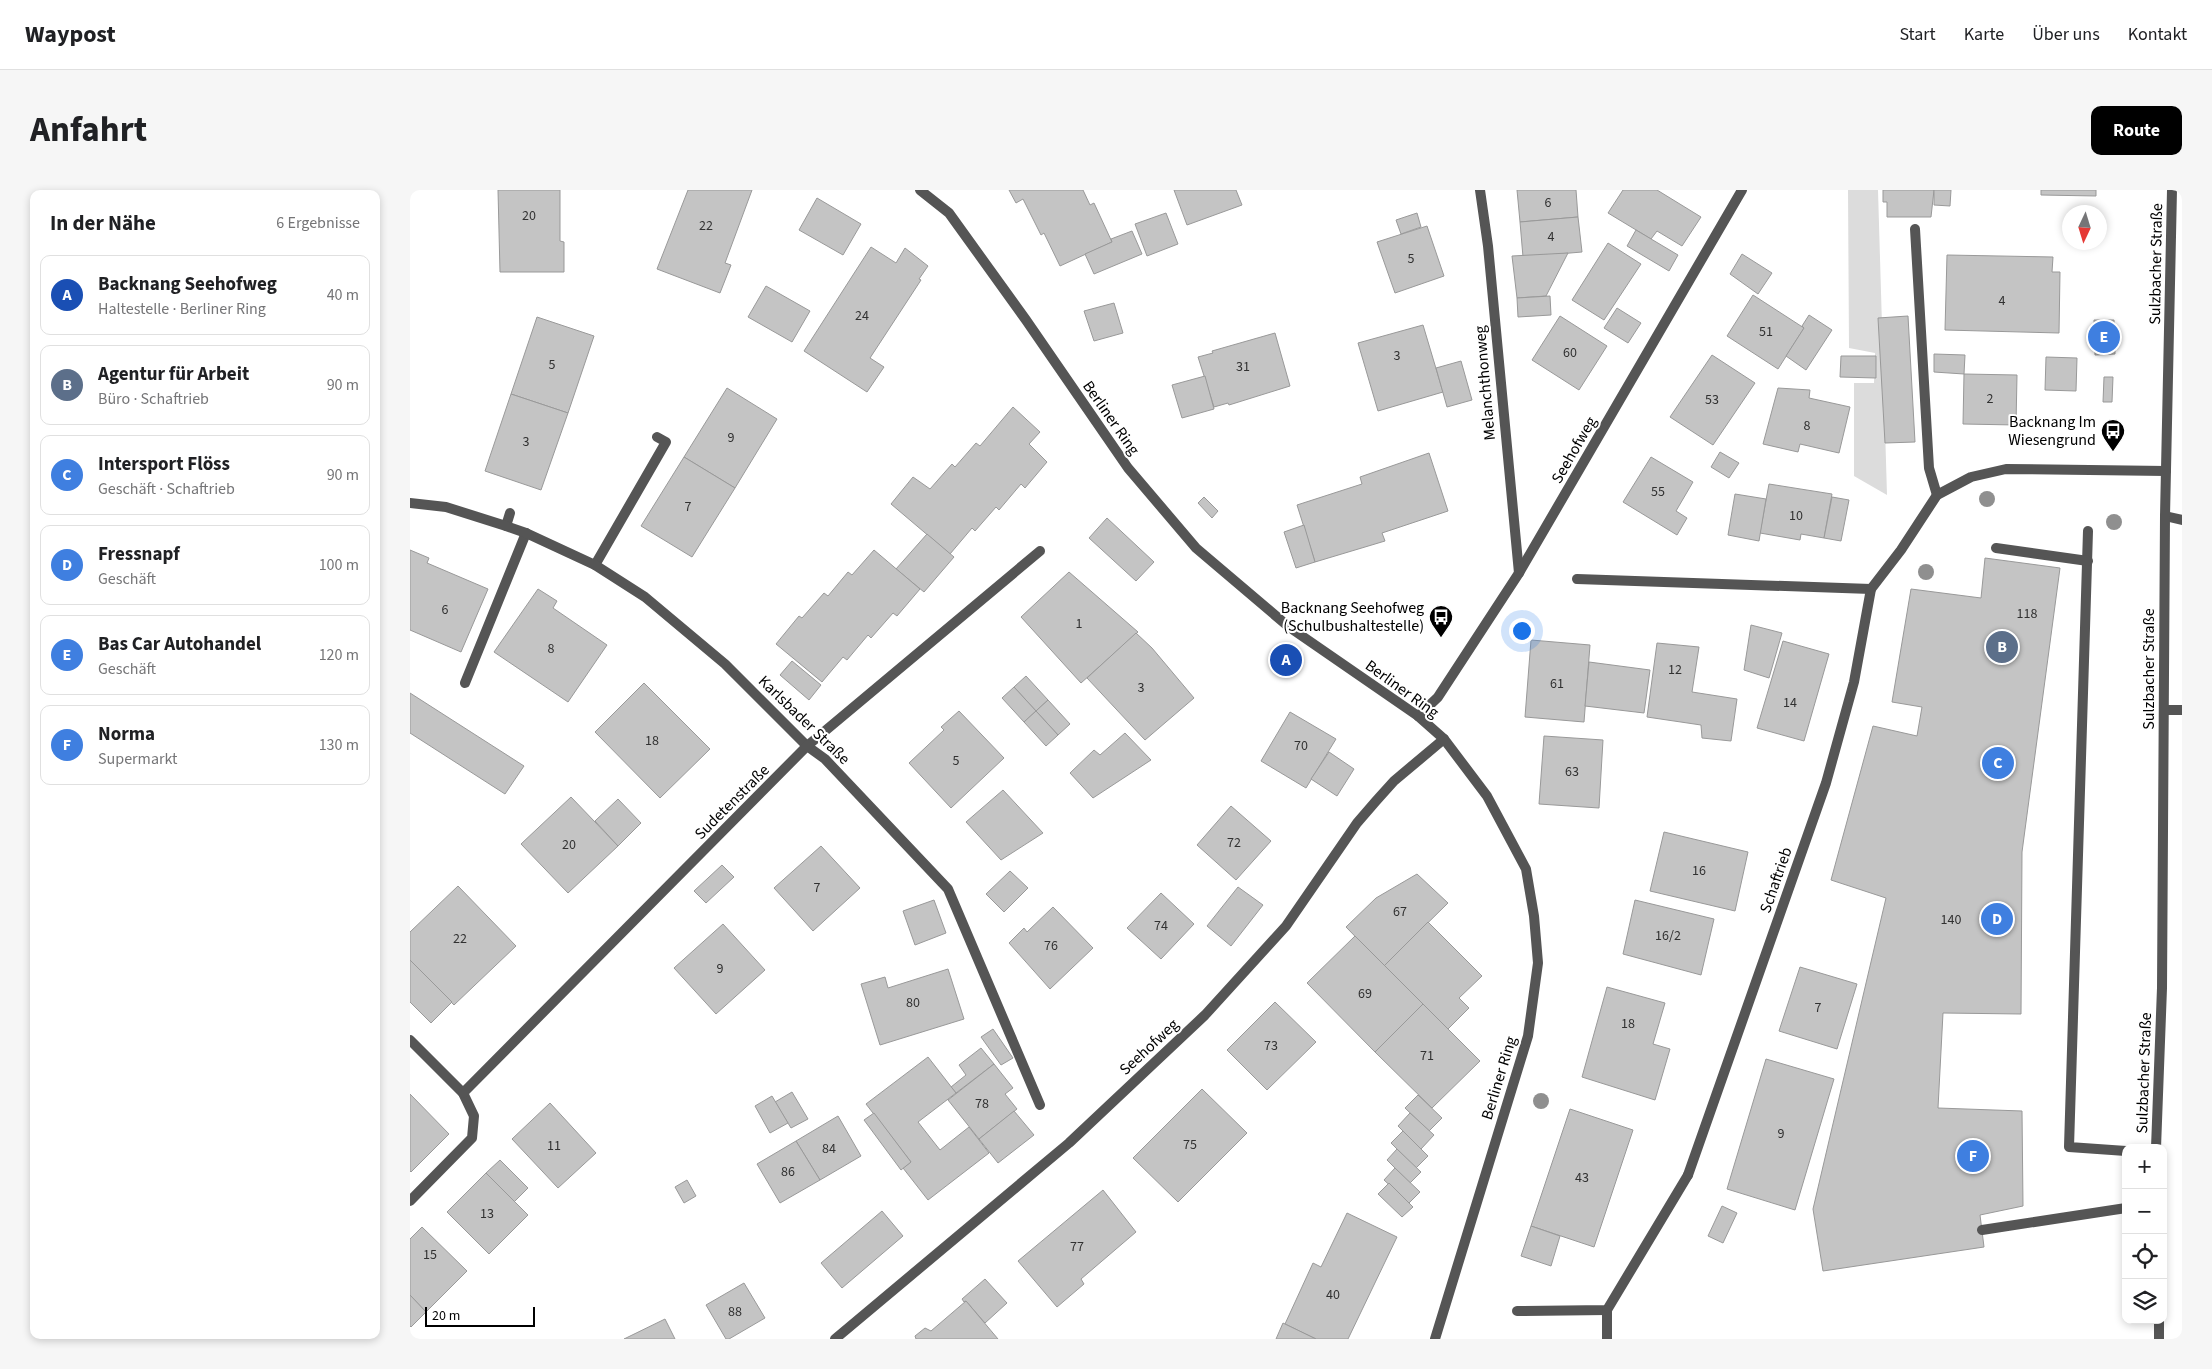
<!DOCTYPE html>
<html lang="de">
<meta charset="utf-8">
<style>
body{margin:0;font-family:"Source Sans 3",sans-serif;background:#f6f6f6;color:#202124}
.controls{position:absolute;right:15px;bottom:15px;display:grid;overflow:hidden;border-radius:10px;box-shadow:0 2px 8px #0003}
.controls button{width:45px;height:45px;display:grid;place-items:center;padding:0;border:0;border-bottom:1px solid #e0e0e0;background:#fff;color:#202124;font:25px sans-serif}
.compass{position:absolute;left:1652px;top:15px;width:45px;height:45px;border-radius:50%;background:#fff;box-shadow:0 2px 8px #0003;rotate:184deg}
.scale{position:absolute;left:15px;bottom:12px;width:110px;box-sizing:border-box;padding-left:5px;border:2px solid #000;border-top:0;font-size:14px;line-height:18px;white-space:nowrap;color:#000;-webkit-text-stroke:4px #fff;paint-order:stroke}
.you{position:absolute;left:1111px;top:440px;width:18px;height:18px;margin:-12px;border:4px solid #fff;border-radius:50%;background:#1a73e8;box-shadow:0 0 0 8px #1a73e833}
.badge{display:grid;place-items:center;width:32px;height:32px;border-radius:50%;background:#000;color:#fff;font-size:16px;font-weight:700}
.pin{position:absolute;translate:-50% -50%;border:2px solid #fff;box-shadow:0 1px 5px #0006}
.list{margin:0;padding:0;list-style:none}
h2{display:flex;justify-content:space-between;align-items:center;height:65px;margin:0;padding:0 20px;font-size:21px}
h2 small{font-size:16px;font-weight:400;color:#757577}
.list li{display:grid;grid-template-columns:32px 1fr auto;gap:15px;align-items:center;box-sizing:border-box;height:80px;margin:0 10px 10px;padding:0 10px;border:1px solid #e0e0e0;border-radius:10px}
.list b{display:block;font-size:19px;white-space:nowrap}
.list p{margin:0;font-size:16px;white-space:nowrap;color:#757577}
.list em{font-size:16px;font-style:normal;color:#757577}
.icon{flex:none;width:28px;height:28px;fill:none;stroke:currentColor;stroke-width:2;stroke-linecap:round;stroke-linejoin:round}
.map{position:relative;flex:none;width:1772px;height:1149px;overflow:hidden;border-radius:10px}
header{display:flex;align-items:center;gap:30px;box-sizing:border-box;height:70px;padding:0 25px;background:#fff;border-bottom:1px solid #e0e0e0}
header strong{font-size:24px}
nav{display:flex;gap:28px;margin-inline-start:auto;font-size:18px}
.intro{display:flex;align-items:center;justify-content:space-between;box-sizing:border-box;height:120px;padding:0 30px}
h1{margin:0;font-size:35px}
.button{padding:12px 22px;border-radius:10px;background:#000;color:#fff;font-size:18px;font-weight:700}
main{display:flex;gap:30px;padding:0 30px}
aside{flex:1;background:#fff;border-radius:10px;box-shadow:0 2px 8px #0003}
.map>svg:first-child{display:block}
.green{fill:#dcdcdc}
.building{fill:#c4c4c4;stroke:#999}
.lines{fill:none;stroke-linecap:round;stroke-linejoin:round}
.service{stroke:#555;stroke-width:10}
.minor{stroke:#555;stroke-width:10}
.tertiary{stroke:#555;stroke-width:10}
.tree{fill:#8f8f8f}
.labels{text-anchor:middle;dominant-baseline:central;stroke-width:4;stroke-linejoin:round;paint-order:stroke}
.number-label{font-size:14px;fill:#313131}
.street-label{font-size:16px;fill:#000;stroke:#fff}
.poi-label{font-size:16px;fill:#000;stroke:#fff;text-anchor:end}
</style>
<header>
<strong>Waypost</strong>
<nav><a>Start</a><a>Karte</a><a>Über uns</a><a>Kontakt</a></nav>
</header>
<div class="intro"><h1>Anfahrt</h1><a class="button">Route</a></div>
<main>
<aside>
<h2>In der Nähe<small>6 Ergebnisse</small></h2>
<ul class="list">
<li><span class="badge" style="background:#1a4fb4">A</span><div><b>Backnang Seehofweg</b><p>Haltestelle · Berliner Ring</p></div><em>40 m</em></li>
<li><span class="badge" style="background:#5c6f8a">B</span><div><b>Agentur für Arbeit</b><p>Büro · Schaftrieb</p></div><em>90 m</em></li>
<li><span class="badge" style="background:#3f7fe0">C</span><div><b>Intersport Flöss</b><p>Geschäft · Schaftrieb</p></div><em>90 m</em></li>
<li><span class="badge" style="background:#3f7fe0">D</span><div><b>Fressnapf</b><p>Geschäft</p></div><em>100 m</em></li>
<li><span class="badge" style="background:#3f7fe0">E</span><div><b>Bas Car Autohandel</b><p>Geschäft</p></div><em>120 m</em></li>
<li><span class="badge" style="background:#3f7fe0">F</span><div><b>Norma</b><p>Supermarkt</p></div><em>130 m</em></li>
</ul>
</aside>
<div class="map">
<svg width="1772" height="1149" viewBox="0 0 1772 1149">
<rect width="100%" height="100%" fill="#fff"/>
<path class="green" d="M1438 0H1468L1477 305 1444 286V193H1464L1465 163 1439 158Z"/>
<g class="building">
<path d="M88 0H150V51L154 52V82H90Z"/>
<path d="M278 0H342L315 73 321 75 310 103 247 79Z"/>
<path d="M599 0H673L680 15 684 13 702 52 650 76 634 43 631 45 613 9 606 13Z"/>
<path d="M764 0H826L832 15 777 35Z"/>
<path d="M1107 0H1166L1168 27 1110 32Z"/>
<path d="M1213 0H1247L1291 27 1272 56 1247 41 1241 49 1198 23Z"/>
<path d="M1473 0H1524L1521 27H1477V12H1473Z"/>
<path d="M1524 0H1541L1540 16 1524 15Z"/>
<path d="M1631 0H1686V6L1631 5Z"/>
<path d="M407 8 451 34 433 65 389 40Z"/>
<path d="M756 23 768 54 737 66 725 34Z"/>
<path d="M1007 23 1011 37 991 44 986 30Z"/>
<path d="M1168 27 1172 62 1113 67 1110 32Z"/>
<path d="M1017 36 1034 86 985 103 967 52Z"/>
<path d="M1226 40 1268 65 1259 81 1217 56Z"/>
<path d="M722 41 732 64 684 84 675 64 702 52 701 49Z"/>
<path d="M1198 53 1231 74 1194 130 1162 110Z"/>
<path d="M461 57 486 73 495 58 518 76 509 89 511 90 460 168 474 177 457 202 394 161Z"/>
<path d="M1158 63 1136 106 1107 108 1102 66Z"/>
<path d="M1332 64 1362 83 1348 104 1320 84Z"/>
<path d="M1537 65 1643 67 1642 82H1650L1649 143 1535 140Z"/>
<path d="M356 96 400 121 382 152 338 127Z"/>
<path d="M1343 105 1394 138 1368 179 1317 146Z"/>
<path d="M1140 106 1141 125 1108 127 1107 108Z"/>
<path d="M704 113 713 143 684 151 674 121Z"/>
<path d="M1207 118 1231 133 1218 153 1194 138Z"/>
<path d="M1399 125 1422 140 1396 180 1376 166 1394 138 1392 136Z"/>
<path d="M1150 126 1197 156 1169 200 1122 170Z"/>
<path d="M1498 126 1505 252 1475 253 1468 128Z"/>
<path d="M127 127 184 146 158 223 101 204Z"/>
<path d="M1684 130H1704L1705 164 1685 165Z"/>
<path d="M1013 135 1033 202 968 221 948 153Z"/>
<path d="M865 143 880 196 819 215 818 213 804 217 788 167 803 163 802 161Z"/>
<path d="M1524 164 1555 165 1554 184 1524 182Z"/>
<path d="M1302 165 1345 193 1303 255 1260 227Z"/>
<path d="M1431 166H1466V188L1430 187Z"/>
<path d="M1636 167 1667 168 1666 201 1635 200Z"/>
<path d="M1051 171 1062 210 1037 217 1026 178Z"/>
<path d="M1554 184 1607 185 1606 235 1553 234Z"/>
<path d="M795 186 804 219 772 228 762 195Z"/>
<path d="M1694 187H1703L1702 212H1693Z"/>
<path d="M317 198 367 229 325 298 274 267Z"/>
<path d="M1368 198 1400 200 1399 208 1440 217 1429 263 1390 254 1388 262 1353 254Z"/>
<path d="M101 204 158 223 131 300 75 281Z"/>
<path d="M603 217 630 242 619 254 637 272 615 298 611 294 589 320 586 317 565 341 562 338 540 364 481 314 503 287 520 299 542 274 545 277 566 253 570 256Z"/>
<path d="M1310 262 1329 273 1319 288 1301 277Z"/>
<path d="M1019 263 1038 321 972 343 975 351 905 372 887 315 952 294 950 287Z"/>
<path d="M274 267 325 298 282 367 231 336Z"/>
<path d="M1241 267 1283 292 1266 321 1277 328 1267 345 1213 312Z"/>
<path d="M1359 294 1422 304 1414 348 1391 344 1390 350 1350 343Z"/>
<path d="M1325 304 1356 309 1349 351 1318 345Z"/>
<path d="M794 307 808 321 802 328 788 313Z"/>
<path d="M1422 307 1439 310 1431 351 1414 348Z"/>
<path d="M697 328 744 372 726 391 679 348Z"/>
<path d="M894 335 905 372 886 378 874 342Z"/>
<path d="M517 344 544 367 514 402 486 379Z"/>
<path d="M0 360 19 368 17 373 78 399 51 462 0 440Z"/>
<path d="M464 360 510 399 487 426 483 423 461 448 458 445 437 470 433 467 412 492 366 454 389 426 392 428 414 403 418 406 438 382 442 385Z"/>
<path d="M1575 368 1650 378 1612 662 1611 824 1533 823 1528 918 1612 921 1613 1016 1570 1025 1574 1057 1413 1081 1403 1019 1476 708 1421 690 1463 536 1507 546 1512 517 1482 512 1501 399 1571 408Z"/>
<path d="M659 382 728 442 671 493 611 427Z"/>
<path d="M128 399 147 411 143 418 197 455 158 512 84 462Z"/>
<path d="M1341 435 1372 443 1359 488 1334 480Z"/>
<path d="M726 443 742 458 784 508 735 550 677 488Z"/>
<path d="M1121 450 1180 455 1174 532 1115 527Z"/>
<path d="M1373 451 1419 464 1394 551 1347 538Z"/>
<path d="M1247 453 1289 457 1282 502 1327 509 1321 551 1292 548 1291 535 1237 527Z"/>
<path d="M382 471 411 495 399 510 370 485Z"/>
<path d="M1179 472 1240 480 1234 523 1175 516Z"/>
<path d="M616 486 638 510 626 521 604 497Z"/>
<path d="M234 493 300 559 250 608 185 542Z"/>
<path d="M604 497 626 521 614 532 592 508Z"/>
<path d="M0 503 114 576 95 604 0 543Z"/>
<path d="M638 510 660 534 648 545 626 521Z"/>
<path d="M549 521 594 568 541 618 499 573 534 540 531 537Z"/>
<path d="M626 521 648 545 636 556 614 532Z"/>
<path d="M880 522 926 549 896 598 851 571Z"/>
<path d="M715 543 741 570 683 608 660 583 684 560 690 565Z"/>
<path d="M1134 546 1193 550 1189 618 1129 614Z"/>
<path d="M919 562 944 579 927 606 901 589Z"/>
<path d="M593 600 633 643 591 670 556 632Z"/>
<path d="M161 607 208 656 158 703 111 654Z"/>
<path d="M208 609 231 633 208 656 185 631Z"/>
<path d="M821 616 861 651 826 690 787 655Z"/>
<path d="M1254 642 1338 662 1325 721 1240 701Z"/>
<path d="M411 656 450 698 403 741 364 698Z"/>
<path d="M312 675 324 687 296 713 284 701Z"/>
<path d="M600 681 618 698 594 722 576 704Z"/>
<path d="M1007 684 1038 713 974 776 936 737 966 708Z"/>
<path d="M48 696 106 756 44 815 0 770V742Z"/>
<path d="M828 697 853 715 821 756 797 736Z"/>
<path d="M751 703 784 734 751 769 717 738Z"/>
<path d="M524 710 536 743 505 755 493 721Z"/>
<path d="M1225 710 1304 729 1291 785 1213 764Z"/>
<path d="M643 717 683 758 640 799 599 753 614 738 617 742Z"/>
<path d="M1018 732 1072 786 1049 808 1059 818 1038 839 974 776Z"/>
<path d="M313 734 355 780 306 824 264 778Z"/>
<path d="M945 746 1013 814 965 862 897 793Z"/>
<path d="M0 770 42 812 21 833 0 812Z"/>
<path d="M1390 777 1447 794 1427 859 1369 841Z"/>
<path d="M538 779 554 829 470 855 451 794 475 787 478 798Z"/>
<path d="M1197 797 1255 813 1243 854 1260 859 1245 910 1172 887Z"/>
<path d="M865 812 906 852 857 900 817 860Z"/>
<path d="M1013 814 1070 871 1022 918 965 862Z"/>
<path d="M583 839 603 868 591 875 571 847Z"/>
<path d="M571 858 584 874 546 903 541 897 556 885 549 875Z"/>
<path d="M518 867 546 903 508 932 530 960 559 937 579 963 518 1010 493 978 501 972 456 914Z"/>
<path d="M1356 869 1424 889 1385 1020 1317 999Z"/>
<path d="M584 874 603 898 595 904 607 919 569 949 538 910Z"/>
<path d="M792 899 837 943 768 1012 723 968Z"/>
<path d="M382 902 398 929 381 938 365 912Z"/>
<path d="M0 904 39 944 1 982 0 981Z"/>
<path d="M1008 905 1032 928 1019 941 995 918Z"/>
<path d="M362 906 378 933 360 943 345 916Z"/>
<path d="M140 913 186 963 148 998 102 949Z"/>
<path d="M1160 919 1223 940 1184 1057 1121 1036Z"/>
<path d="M604 921 624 945 588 973 569 949Z"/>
<path d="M464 923 501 972 491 980 454 930Z"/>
<path d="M1000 923 1024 945 1011 959 988 936Z"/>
<path d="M428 926 451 966 410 990 386 951Z"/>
<path d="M993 941 1018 966 1006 978 981 953Z"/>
<path d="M386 951 410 990 370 1013 347 974Z"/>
<path d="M987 959 1011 982 1000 993 977 970Z"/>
<path d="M90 970 118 998 104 1012 76 983Z"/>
<path d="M985 978 1010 1002 999 1013 974 990Z"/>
<path d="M76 983 118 1025 79 1064 37 1022Z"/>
<path d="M277 990 286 1006 274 1013 265 997Z"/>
<path d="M979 993 1003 1017 992 1027 968 1004Z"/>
<path d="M693 1000 726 1042 671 1089 674 1094 647 1117 608 1071Z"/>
<path d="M1312 1016 1327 1023 1313 1053 1298 1046Z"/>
<path d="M472 1021 493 1046 432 1098 411 1073Z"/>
<path d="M937 1023 987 1047 938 1149H906L875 1134 903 1073 911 1077Z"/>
<path d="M1121 1036 1150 1046 1141 1076 1111 1066Z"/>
<path d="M12 1037 57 1081 16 1122 0 1105V1049Z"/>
<path d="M575 1089 597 1113 575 1133 556 1111 554 1112 552 1109Z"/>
<path d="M334 1093 355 1128 319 1149H316L296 1115Z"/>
<path d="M0 1105 16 1122 1 1137 0 1136Z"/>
<path d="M556 1111 588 1149H506L505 1146 515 1138 521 1141Z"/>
<path d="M255 1129 265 1149H214Z"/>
<path d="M873 1133 875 1134 906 1149H866Z"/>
</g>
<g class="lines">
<g class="service">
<path d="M1505 39 1519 278 1527 305"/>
<path d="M96 336 100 323"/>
<path d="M1678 341 1659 957 1716 961"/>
<path d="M1586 358 1678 371"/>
<path d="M185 375 256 252 247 247"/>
<path d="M55 493 116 343"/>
<path d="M1754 520H1772"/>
<path d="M1572 1040 1716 1018"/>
<path d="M1107 1121 1197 1120 1278 985"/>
<path d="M1197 1149V1120"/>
</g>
<g class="minor">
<path d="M1070 0 1078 56 1109 383"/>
<path d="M0 313 36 317 96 336 116 343 185 375 235 407 315 474 397 556 415 569 538 699 630 915"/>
<path d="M1755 326 1772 330"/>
<path d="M1167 389 1461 399"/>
<path d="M1008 526 1028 507 1109 383 1332 0"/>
<path d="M0 850 53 903 64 926 62 948 0 1011"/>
<path d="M53 903 397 556 630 361"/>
<path d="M1278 985 1416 593 1444 492 1461 399 1491 360 1527 305 1561 287 1596 279 1756 281"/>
<path d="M425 1149 659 953 795 825 876 736 947 633 966 611 984 591 1034 549"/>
</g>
<g class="tertiary">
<path d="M510 0 539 23 616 130 718 278 786 358 879 437 1008 526 1034 549 1077 606 1116 679 1124 726 1128 773 1118 846 1025 1149"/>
<path d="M1746 958 1752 798 1755 326 1762 0"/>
<path d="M1749 1130V1149"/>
</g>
</g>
<g class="tree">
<circle cx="1577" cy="309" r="8"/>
<circle cx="1704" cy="332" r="8"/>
<circle cx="1516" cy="382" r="8"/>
<circle cx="1131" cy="911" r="8"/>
</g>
<defs>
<g id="bus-pin" transform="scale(1.25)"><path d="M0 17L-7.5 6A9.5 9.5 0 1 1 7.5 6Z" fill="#000" stroke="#fff"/><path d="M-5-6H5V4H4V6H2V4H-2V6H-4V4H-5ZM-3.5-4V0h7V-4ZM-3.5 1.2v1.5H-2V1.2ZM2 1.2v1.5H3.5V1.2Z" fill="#fff"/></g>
</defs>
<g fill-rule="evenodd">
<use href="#bus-pin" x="1703" y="241"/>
<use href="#bus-pin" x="1031" y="427"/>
</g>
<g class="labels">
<g class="number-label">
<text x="1138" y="13">6</text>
<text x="119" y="26">20</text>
<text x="296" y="36">22</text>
<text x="1141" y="47">4</text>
<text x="1001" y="69">5</text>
<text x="1592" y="111">4</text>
<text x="452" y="126">24</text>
<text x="1356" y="142">51</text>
<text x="1160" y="163">60</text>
<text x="987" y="166">3</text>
<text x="142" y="175">5</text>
<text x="833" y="177">31</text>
<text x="1580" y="209">2</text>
<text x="1302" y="210">53</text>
<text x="1397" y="236">8</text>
<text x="321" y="248">9</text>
<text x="116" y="252">3</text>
<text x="1248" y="302">55</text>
<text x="278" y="317">7</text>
<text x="1386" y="326">10</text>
<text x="35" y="420">6</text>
<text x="1617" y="424">118</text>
<text x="669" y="434">1</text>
<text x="141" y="459">8</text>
<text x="1265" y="480">12</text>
<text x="1147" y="494">61</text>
<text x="731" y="498">3</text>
<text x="1380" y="513">14</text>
<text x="242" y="551">18</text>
<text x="891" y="556">70</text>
<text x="546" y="571">5</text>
<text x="1162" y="582">63</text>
<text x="824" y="653">72</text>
<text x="159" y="655">20</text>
<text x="1289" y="681">16</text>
<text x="407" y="698">7</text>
<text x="990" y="722">67</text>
<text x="1541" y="730">140</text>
<text x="751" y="736">74</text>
<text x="1258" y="746">16/2</text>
<text x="50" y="749">22</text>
<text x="641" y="756">76</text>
<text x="310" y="779">9</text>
<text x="955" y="804">69</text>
<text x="503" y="813">80</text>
<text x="1408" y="818">7</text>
<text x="1218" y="834">18</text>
<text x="861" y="856">73</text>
<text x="1017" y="866">71</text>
<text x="572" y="914">78</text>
<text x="1371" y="944">9</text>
<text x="780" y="955">75</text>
<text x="144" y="956">11</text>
<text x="419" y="959">84</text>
<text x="378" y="982">86</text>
<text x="1172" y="988">43</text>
<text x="77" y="1024">13</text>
<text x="667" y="1057">77</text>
<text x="20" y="1065">15</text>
<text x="923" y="1105">40</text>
<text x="325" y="1122">88</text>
</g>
<g class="street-label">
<text transform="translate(1746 74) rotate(-89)">Sulzbacher Straße</text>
<text transform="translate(1075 193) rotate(-95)">Melanchthonweg</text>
<text transform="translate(701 228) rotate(55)">Berliner Ring</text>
<text transform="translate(1164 260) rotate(-60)">Seehofweg</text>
<text transform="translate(1739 479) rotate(-90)">Sulzbacher Straße</text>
<text transform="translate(992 499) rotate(36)">Berliner Ring</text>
<text transform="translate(394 530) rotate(44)">Karlsbader Straße</text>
<text transform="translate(322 612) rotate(-45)">Sudetenstraße</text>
<text transform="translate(1366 690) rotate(-71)">Schaftrieb</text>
<text transform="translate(739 857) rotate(-43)">Seehofweg</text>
<text transform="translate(1734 883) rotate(-88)">Sulzbacher Straße</text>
<text transform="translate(1089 888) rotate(-73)">Berliner Ring</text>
</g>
<g class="poi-label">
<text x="1686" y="232">Backnang Im<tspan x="1686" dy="18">Wiesengrund</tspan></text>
<text x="1014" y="418">Backnang Seehofweg<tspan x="1014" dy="18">(Schulbushaltestelle)</tspan></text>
</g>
</g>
</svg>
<div class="controls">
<button>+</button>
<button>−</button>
<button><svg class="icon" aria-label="locate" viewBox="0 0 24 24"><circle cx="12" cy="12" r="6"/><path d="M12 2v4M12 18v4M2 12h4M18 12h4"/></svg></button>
<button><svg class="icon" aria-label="layers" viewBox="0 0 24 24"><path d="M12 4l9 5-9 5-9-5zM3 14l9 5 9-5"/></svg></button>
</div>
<svg class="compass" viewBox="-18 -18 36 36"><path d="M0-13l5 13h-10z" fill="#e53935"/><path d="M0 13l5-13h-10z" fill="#757577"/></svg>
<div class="scale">20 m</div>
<div class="you"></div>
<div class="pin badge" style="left:876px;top:470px;background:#1a4fb4">A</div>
<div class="pin badge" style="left:1592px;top:457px;background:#5c6f8a">B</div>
<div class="pin badge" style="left:1588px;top:573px;background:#3f7fe0">C</div>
<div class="pin badge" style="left:1587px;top:729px;background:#3f7fe0">D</div>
<div class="pin badge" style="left:1694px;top:147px;background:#3f7fe0">E</div>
<div class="pin badge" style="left:1563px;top:966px;background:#3f7fe0">F</div>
</div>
</main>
